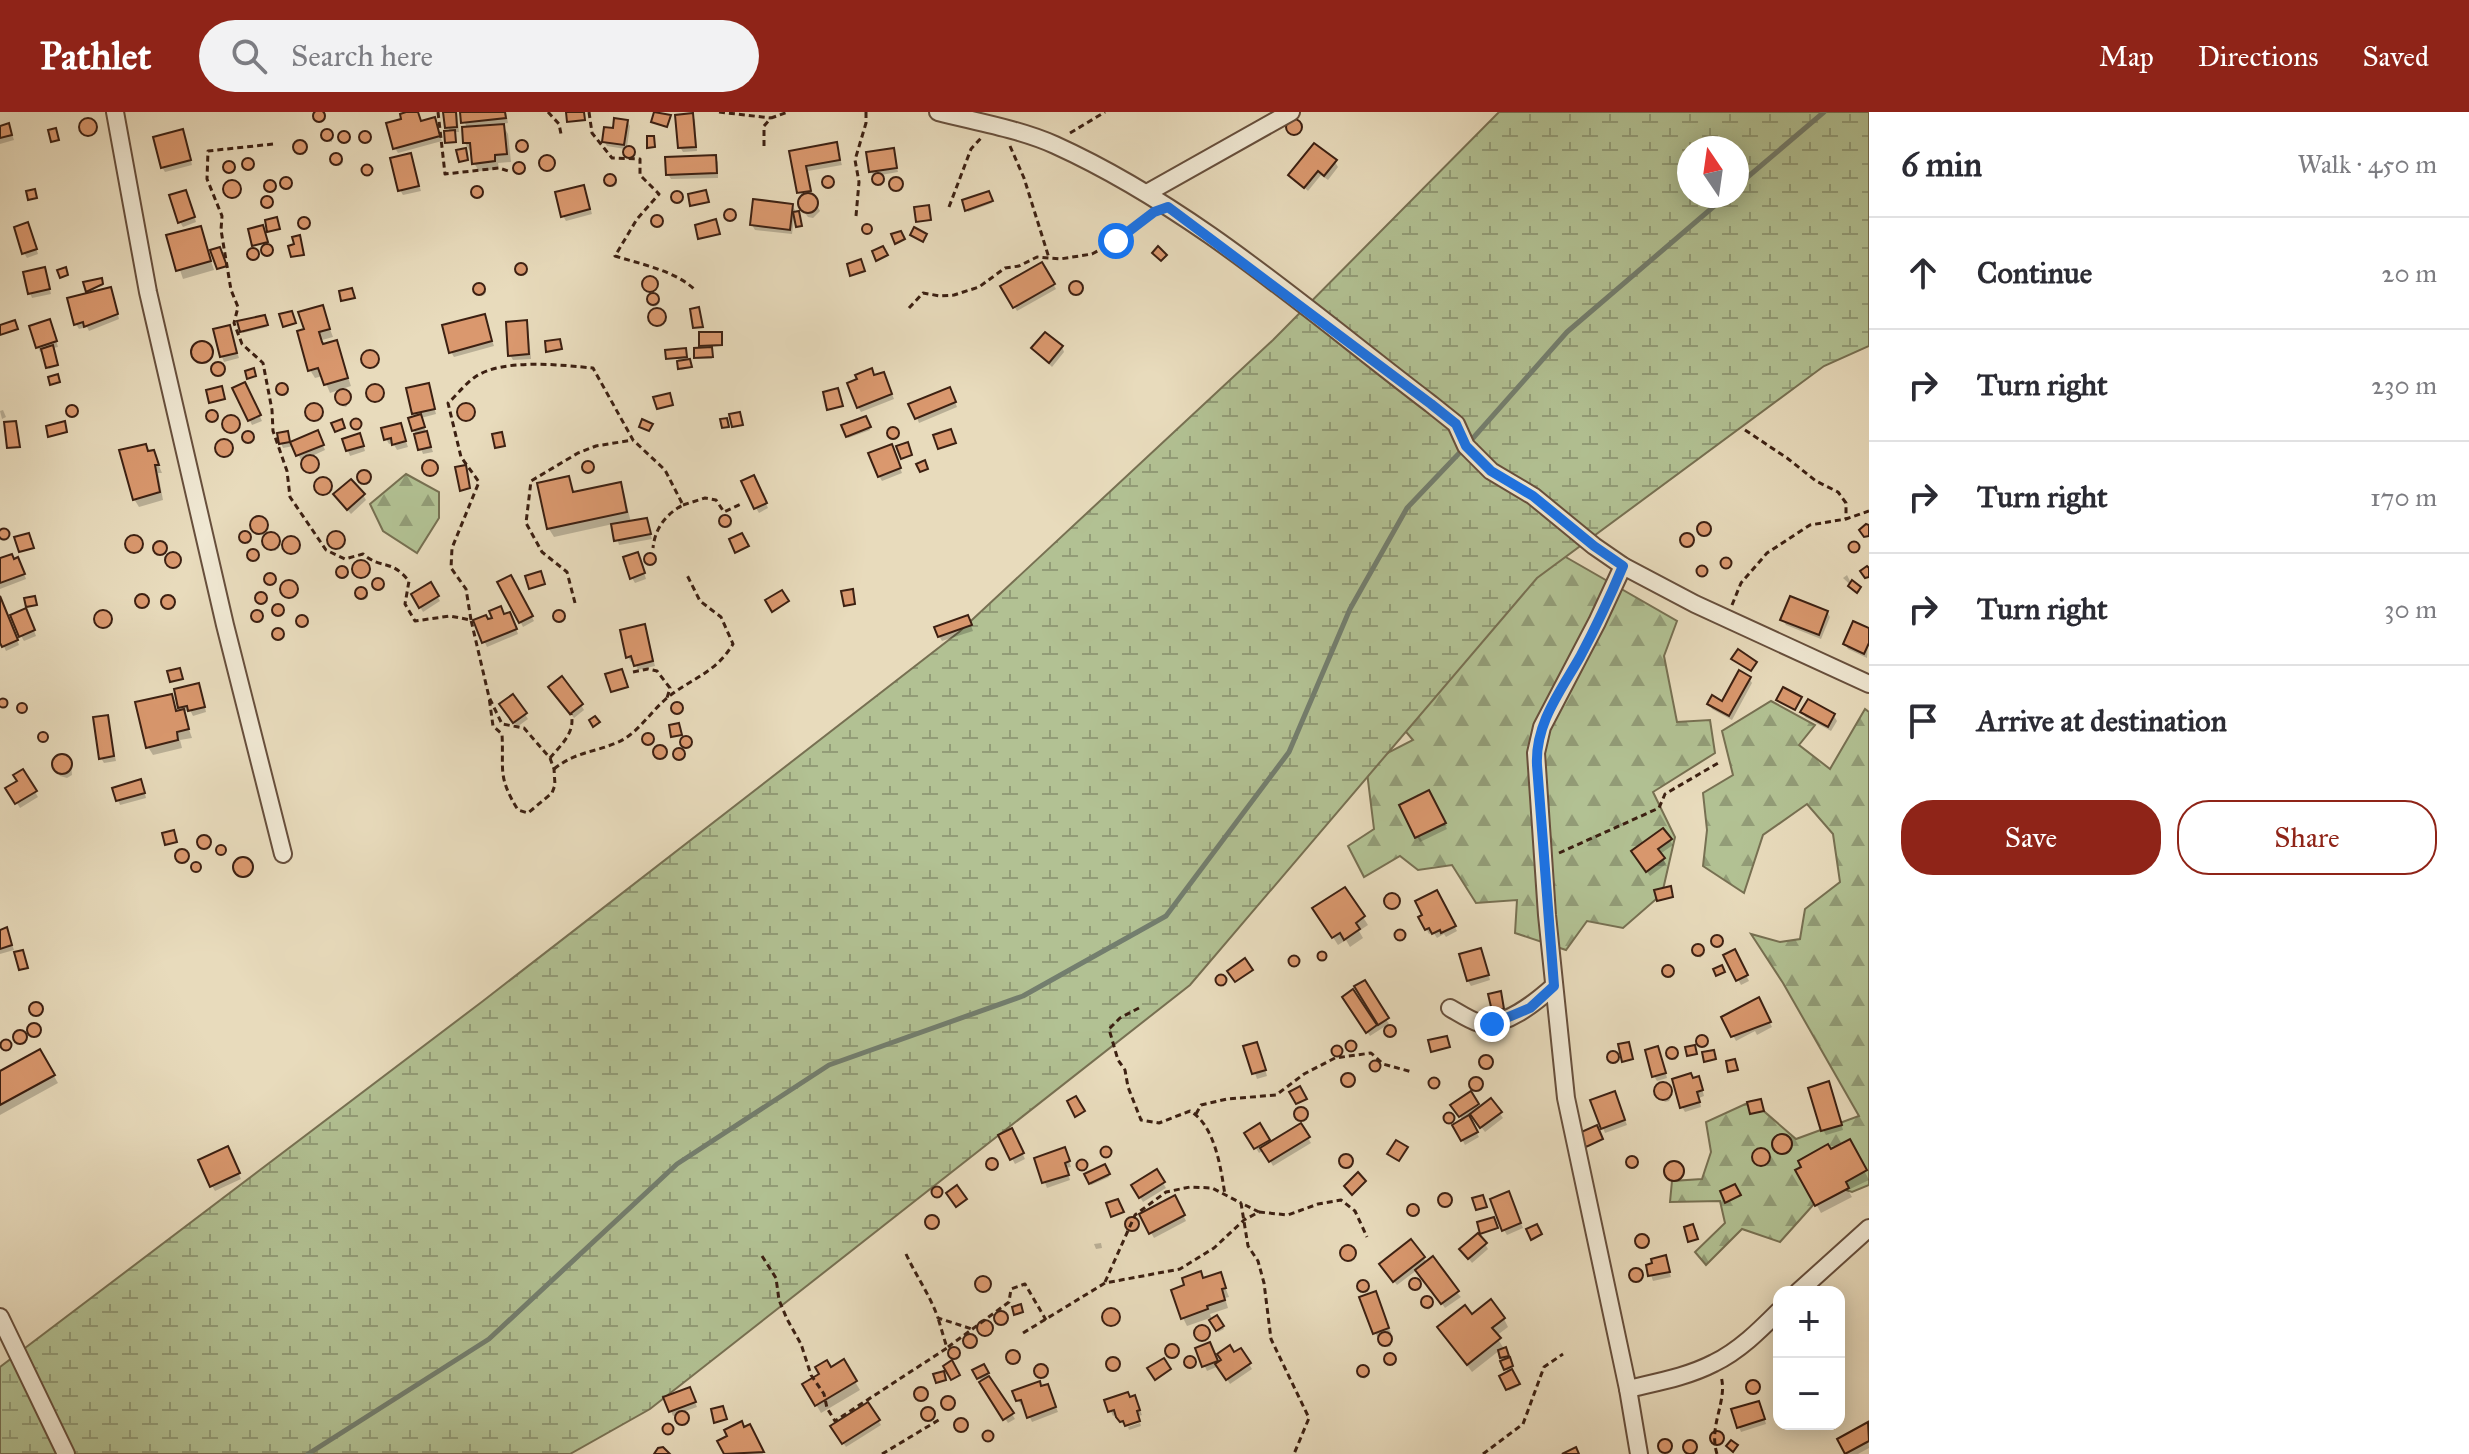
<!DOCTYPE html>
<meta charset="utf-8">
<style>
body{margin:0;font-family:"IM FELL Great Primer",serif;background:#f2f2f3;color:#2b2b33}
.controls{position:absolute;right:24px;bottom:24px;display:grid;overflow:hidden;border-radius:16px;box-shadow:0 4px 20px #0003}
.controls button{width:72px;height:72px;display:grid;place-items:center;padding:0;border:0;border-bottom:2px solid #e1e1e2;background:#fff;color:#2b2b33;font:40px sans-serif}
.compass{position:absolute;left:1677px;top:24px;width:72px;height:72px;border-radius:50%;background:#fff;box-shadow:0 4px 20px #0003;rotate:347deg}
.stop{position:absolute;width:24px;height:24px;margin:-18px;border:6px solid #1a73e8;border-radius:50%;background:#fff}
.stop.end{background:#1a73e8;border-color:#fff;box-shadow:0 2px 8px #0008}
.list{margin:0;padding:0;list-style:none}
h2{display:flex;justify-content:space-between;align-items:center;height:104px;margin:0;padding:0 32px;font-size:34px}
h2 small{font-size:26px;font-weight:400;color:#7c7c81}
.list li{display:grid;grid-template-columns:52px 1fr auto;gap:24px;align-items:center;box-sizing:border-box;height:112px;padding:0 32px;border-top:2px solid #e1e1e2}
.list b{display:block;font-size:30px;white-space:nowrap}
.list em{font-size:26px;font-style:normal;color:#7c7c81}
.actions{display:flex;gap:16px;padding:24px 32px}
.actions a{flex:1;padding:18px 0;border:2px solid #8f2418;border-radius:32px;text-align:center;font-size:28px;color:#8f2418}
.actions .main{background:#8f2418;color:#fff}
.icon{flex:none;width:44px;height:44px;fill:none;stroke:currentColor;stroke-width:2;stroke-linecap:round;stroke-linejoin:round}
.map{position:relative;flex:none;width:1869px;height:1342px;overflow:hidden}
header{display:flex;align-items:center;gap:48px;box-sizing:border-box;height:112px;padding:0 40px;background:#8f2418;color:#fff}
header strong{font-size:38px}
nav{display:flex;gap:44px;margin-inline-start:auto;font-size:28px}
.search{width:560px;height:72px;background:#f2f2f3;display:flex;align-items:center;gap:20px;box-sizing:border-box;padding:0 28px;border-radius:44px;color:#7c7c81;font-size:30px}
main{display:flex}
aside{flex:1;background:#fff}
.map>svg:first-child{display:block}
.forest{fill:url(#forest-firs);stroke:#777052;stroke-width:2}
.wetland{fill:url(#wetland-marsh);stroke:#777052;stroke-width:2;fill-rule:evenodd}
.shadow{fill:#0003}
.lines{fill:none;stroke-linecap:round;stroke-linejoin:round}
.stream{stroke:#737e6e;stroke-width:5}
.building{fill:#da986e;stroke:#3c2012;stroke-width:2}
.street-casing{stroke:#674f3c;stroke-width:20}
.path{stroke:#3c2012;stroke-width:3;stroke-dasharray:6 4;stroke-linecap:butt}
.street{stroke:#f0e8d3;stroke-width:16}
.route{stroke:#1a73e8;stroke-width:10}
</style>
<header>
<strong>Pathlet</strong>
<div class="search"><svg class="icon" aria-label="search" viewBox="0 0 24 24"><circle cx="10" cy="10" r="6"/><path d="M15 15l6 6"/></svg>Search here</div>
<nav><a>Map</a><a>Directions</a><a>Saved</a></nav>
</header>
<main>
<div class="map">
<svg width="1869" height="1342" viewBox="0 0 1869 1342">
<defs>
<pattern id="forest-firs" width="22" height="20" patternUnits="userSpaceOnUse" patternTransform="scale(2)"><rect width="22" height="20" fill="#b2c193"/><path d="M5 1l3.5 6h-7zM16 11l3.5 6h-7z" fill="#929c77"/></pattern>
<pattern id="wetland-marsh" width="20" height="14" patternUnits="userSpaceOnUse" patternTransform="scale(2)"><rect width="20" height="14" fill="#b2c193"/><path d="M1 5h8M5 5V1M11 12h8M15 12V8" fill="none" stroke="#929c77"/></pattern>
</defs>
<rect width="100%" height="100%" fill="#e8dbbc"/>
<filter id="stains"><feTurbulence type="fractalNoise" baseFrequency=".0025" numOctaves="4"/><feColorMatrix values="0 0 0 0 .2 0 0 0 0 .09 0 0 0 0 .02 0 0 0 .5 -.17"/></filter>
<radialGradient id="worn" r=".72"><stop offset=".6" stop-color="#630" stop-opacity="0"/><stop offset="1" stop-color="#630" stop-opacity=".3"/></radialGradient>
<g class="forest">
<path d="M406 362 439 380V406L417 441 383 419 370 392Z"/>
<path d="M1536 428 1677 509 1664 544 1677 610 1710 608 1715 641 1653 680 1675 725 1662 782 1623 816 1587 809 1566 838 1515 821 1517 788 1476 791 1452 753 1418 758 1400 744 1364 765 1348 734 1374 717 1366 652 1413 628 1390 601Z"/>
<path d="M1771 589 1815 613 1799 633 1830 657 1865 597 1869 600V1073L1852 1080 1831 1073 1780 1130 1742 1117 1706 1153 1695 1140 1725 1111 1720 1089 1670 1090 1672 1069 1702 1067 1711 1040 1706 1010 1752 989 1796 1027 1859 1004 1783 871 1751 822 1780 830 1800 827 1805 797 1840 770 1833 722 1807 692 1763 723 1744 781 1703 754 1707 718 1703 681 1733 663 1722 619Z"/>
</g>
<path class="wetland" d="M1499 0H1869V234L1824 254 1537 466 1190 873 650 1297 570 1342H0V1255L483 889 959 520 1273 228ZM1689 36H1737V84H1689Z"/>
<g class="shadow">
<circle cx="320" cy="5" r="5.5"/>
<path d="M414 0H417L421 11 434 7 442 29 398 41 395 36 404 8Z"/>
<path d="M445 0H457L459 20H455L456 31 447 30 450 21Z"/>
<path d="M506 0 508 11 502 12 508 22 511 50 498 51 499 57 479 59 474 51 473 39H470L465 31 467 17 462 1Z"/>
<path d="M692 3 695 8 697 39 683 40 680 35Z"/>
<circle cx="89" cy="16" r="7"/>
<path d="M627 9 630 14 627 35 632 38 634 45 631 47 626 43 625 37 607 34 604 29Z"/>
<circle cx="1295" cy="17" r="6"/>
<path d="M0 16 11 19 14 28 0 32Z"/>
<path d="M325 20 332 23V30L325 28Z"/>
<circle cx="366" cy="26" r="5"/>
<circle cx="345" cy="26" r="5"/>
<path d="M185 24 192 53 165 60 162 55Z"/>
<circle cx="523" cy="36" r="5"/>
<path d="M299 32 307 38 303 43 297 39Z"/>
<path d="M836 33 842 53 808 59 812 84 820 99 813 106 808 105 801 96 802 86 791 41Z"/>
<path d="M893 38 898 60 881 63 885 69 881 74 876 72 875 64 870 59Z"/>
<path d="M410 43 421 79 403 83 400 78Z"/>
<circle cx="338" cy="49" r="5"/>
<path d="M715 45 718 50V66L671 67 668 62Z"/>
<circle cx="548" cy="53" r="7"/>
<path d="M247 48H251L254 54 251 59 244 53Z"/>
<path d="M1335 50 1338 55 1328 68 1321 63 1308 79 1291 63Z"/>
<circle cx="230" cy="56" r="5"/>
<circle cx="520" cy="57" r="5"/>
<path d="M367 56 372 60 369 65 365 61Z"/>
<circle cx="612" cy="70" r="5"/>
<circle cx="829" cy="71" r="4.5"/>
<circle cx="287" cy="73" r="5"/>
<circle cx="897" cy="74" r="5"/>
<circle cx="271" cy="76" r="5"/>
<circle cx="233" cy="79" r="8"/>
<circle cx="479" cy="81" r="5"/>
<path d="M586 80 592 102 566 109 563 104Z"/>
<path d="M675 81 679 82 683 87 679 92 672 87Z"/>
<path d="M988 81 992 91 968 100 964 90Z"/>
<path d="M188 85 196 110 183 115 180 110Z"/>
<path d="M268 87 272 94 268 97 264 89Z"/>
<path d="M792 93 795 98 792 122 755 118 752 113Z"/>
<circle cx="731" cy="104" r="5"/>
<circle cx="658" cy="111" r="5"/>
<circle cx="305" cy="112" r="5"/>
<path d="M200 116 214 158 183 167 169 125Z"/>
<path d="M263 117 272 143 266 145 262 139 263 132 254 133Z"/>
<path d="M30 118 38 142 27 146 24 141Z"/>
<circle cx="254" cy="144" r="5"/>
<path d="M1041 152 1056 177 1017 199 1003 175Z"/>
<circle cx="522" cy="159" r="5"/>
<path d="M44 157 51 182 32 186 30 181Z"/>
<circle cx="650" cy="173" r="7"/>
<path d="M101 168 103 174 94 176 95 181 113 183 119 207 89 219 87 215 79 217 76 212 90 183 86 172Z"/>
<circle cx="1077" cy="177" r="6"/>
<circle cx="481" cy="179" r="5"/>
<circle cx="654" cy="189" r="5.5"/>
<path d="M322 196 333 225 322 228 324 234 336 230 351 274 330 281 323 264 315 266 310 258 306 219Z"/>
<circle cx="658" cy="207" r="8"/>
<path d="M484 204 494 234 454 245 451 240Z"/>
<path d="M265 207 267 215 243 221 242 219Z"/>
<path d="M526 210 528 215 531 247 513 248 510 243Z"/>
<path d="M52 214 58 235 53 236 58 254 49 257 43 239 40 240 38 235Z"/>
<path d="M229 215 239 246 224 250 222 245Z"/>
<path d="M722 223V234L710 235 712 247H697L704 238 701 233Z"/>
<circle cx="203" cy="242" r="9"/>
<path d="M1062 235 1064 240 1052 255 1034 237Z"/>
<path d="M686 240 687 249 690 250 691 256 681 258 678 247 668 246Z"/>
<circle cx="371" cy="249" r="8"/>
<circle cx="219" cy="258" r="6"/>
<path d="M874 264 886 267 894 287 861 300 858 295Z"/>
<path d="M428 273 436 302 421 306 433 340 423 342 414 318 416 305 414 301Z"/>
<circle cx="376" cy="282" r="8"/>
<circle cx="283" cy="279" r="5"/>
<path d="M235 277H247L262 309 252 313Z"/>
<path d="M338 279 347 280 351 287 346 295 342 294 337 287Z"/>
<path d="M952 282 957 295 919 311 917 306Z"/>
<circle cx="467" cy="301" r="8"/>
<circle cx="315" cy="302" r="8"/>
<circle cx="73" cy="300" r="5"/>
<path d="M3 298 6 305 2 307 0 299Z"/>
<circle cx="213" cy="305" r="5"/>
<path d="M865 306 870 318 848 326 844 315Z"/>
<circle cx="232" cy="314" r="8"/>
<path d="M355 309 361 314 358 319 352 314Z"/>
<path d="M400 313 408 335 397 338 393 331 389 332 386 327Z"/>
<circle cx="893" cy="323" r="5"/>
<path d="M247 321 254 327 251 332 244 327Z"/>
<path d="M287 321 291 332 317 321 325 338 312 344 319 353 318 359 313 362 308 361 303 354 304 347 301 348 294 334 283 336 281 331Z"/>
<path d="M344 328 362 329 365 339 350 344Z"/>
<circle cx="225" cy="338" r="8"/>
<path d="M893 339 902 361 882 369 879 364Z"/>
<path d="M153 340 162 361H158L163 388 139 395 134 387 149 341Z"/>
<path d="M429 351H432L437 361 431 365 424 357Z"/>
<path d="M591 352 594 360 587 362 585 353Z"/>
<path d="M365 360 370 368 366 373 360 363Z"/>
<path d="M568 366 574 382 620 372 624 380 631 411 646 408 652 427 619 433 613 412 554 425 549 417 540 372Z"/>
<circle cx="324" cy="375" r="8"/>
<path d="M756 370 768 396 759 401 756 396Z"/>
<path d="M363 383 366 388 351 402 339 388Z"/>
<path d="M256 406 263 407 268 414 267 422 275 423 280 430 279 436 275 439 269 438 265 433V424L256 422 252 415Z"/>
<circle cx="727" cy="411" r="5"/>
<circle cx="1706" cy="419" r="5.5"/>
<circle cx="4" cy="424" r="5"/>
<path d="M244 421H247L251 427 248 432 241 426Z"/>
<circle cx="337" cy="430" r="8"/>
<circle cx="1688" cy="430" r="6"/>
<circle cx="135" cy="433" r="8"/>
<circle cx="292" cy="434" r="8"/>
<path d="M163 432 166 442 159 443 157 434Z"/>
<path d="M1852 432 1858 433V440H1852Z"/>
<path d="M252 440 259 445 256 450 249 444Z"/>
<path d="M648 443 656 448 652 454 646 449Z"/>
<circle cx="174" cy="450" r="7"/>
<path d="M640 448 646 467 635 471 632 466Z"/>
<path d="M1727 448 1732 454 1728 457 1723 450Z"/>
<path d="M14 449 20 452 26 467 0 477V457Z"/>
<circle cx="362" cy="458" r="8"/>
<path d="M345 456 348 462 344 467 340 466 338 458Z"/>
<path d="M1702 456 1707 463 1703 466 1699 459Z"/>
<circle cx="270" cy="468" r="5"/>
<path d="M1847 463 1850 469 1860 476 1859 481 1843 466Z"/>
<path d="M510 465 534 509 523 515 500 470Z"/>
<circle cx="379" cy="474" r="5"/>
<circle cx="290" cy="479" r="8"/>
<path d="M430 472 440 489 423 500 413 483Z"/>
<circle cx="363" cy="483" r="5"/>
<circle cx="261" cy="488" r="5"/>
<circle cx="143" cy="491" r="5"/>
<path d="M171 486 174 496 168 498 164 488Z"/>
<path d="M0 487 19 533 6 539 0 526Z"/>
<circle cx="279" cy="499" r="5"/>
<path d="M1827 500 1830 505 1821 527 1786 513 1783 508Z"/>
<circle cx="104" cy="509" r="8"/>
<circle cx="258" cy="506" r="5"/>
<circle cx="560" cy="506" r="5"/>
<path d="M28 503 36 524 24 529 21 524Z"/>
<path d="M504 504 512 507 518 522 487 535 475 509Z"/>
<path d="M301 505 306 506 309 510 305 515 298 508Z"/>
<path d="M970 511 973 519 942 529 939 524Z"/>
<circle cx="279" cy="523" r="4.5"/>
<path d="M1869 519 1867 546 1848 537 1845 532Z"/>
<path d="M647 520 655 554 638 558 635 549 631 550 628 545Z"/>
<path d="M1749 566 1752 571 1732 608 1712 597 1710 592 1723 591Z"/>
<path d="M201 578 206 600 193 604 190 598 183 600 192 626 180 628 182 636 153 643 148 635 171 584 178 600 182 599 180 595Z"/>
<path d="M554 580 581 593 584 598 574 606Z"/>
<path d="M513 585 528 607 517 615 505 597Z"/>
<path d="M2 588 7 592 5 596 0 593Z"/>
<circle cx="677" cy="598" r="5"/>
<path d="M1803 600 1834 604 1837 609 1831 619 1805 605Z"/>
<path d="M107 605 116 649 104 651 101 646Z"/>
<path d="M42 623 47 627 45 631 40 627Z"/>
<circle cx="649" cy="628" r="5"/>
<circle cx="686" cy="632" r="4.5"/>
<path d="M661 634 667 642 666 645 656 643 658 635Z"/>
<circle cx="680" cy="643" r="4.5"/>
<path d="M61 643 68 646 71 651 72 663 67 666 60 664 54 655 55 647Z"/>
<path d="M23 660 38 685 20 696 8 677 19 669Z"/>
<path d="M143 675 146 686 120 693 118 688Z"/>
<path d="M1429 680 1447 717 1420 730 1401 694Z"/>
<path d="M1663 718 1673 733 1660 742 1666 752 1650 764 1636 744Z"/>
<circle cx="205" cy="731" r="5"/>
<circle cx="183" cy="746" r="5.5"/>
<circle cx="244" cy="757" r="9"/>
<path d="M195 753 200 757 198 761 193 756Z"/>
<path d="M1345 777 1368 813 1359 819 1363 826 1350 835 1346 828 1338 833 1320 805Z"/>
<path d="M1436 781 1457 819 1446 825 1444 822 1437 826 1433 820 1429 822 1420 806Z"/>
<circle cx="1393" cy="791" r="7"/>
<path d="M0 820 9 823 14 838 0 842Z"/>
<path d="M1400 820 1405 826 1401 829 1396 822Z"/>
<path d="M1718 825 1723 832 1719 836 1713 828Z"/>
<path d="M1699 835 1704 842 1700 846 1695 838Z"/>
<path d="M1734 840 1749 869 1741 873 1726 844Z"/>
<path d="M1483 843 1490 868 1471 874 1468 869Z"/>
<path d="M1294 845 1299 852 1295 855 1290 848Z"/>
<path d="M1665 856 1672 857 1671 866 1666 865Z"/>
<path d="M1222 865 1226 872 1223 875 1218 868Z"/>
<path d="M1364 870 1395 922 1391 926 1384 915 1370 924 1345 885 1371 904 1374 903Z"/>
<path d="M1758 888 1772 915 1757 923 1755 919 1736 929 1723 905Z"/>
<circle cx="37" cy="899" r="5"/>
<path d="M33 913 41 920 39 925H33L28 921 25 932H19L15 924 18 920 28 922 29 916Z"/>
<path d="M1699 926 1705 927 1706 935 1699 934Z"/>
<path d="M1351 930 1356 937 1352 940 1348 933Z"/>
<circle cx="7" cy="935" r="4"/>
<path d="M1246 936 1259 937 1267 964 1257 967Z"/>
<path d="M1338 936 1343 943 1339 946 1334 939Z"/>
<path d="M1672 937 1677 941 1676 948 1668 945 1669 938Z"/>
<path d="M40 940 58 971 0 1003V962Z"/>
<path d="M1660 941 1667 966 1657 969 1654 964Z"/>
<circle cx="1614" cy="947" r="5"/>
<circle cx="1487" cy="952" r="6"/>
<path d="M1375 951 1380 958 1376 961 1372 954Z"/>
<circle cx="1349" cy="970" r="6"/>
<circle cx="1477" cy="974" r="6"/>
<path d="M1434 968 1439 974 1435 977 1431 971Z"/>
<path d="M1693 968 1701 972 1704 984 1699 986 1701 995 1685 1000 1682 995Z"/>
<path d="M1661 969 1669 975 1671 985 1669 989 1665 990 1660 985 1657 975Z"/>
<path d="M1831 977 1843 1018 1826 1023 1823 1018Z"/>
<path d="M1470 982 1480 997 1490 989 1503 1006 1485 1020 1472 1003 1468 1006 1479 1025 1465 1033 1455 1014 1463 1009 1453 993Z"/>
<path d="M1617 987 1627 1013 1605 1021 1603 1016Z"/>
<circle cx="1302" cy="1003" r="6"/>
<path d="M1450 1003 1454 1009 1450 1012 1446 1006Z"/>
<path d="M1300 1013 1311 1031 1273 1054 1264 1038 1259 1041 1247 1022 1259 1014 1270 1032Z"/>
<path d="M1011 1018 1025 1047 1015 1052 1000 1024Z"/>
<circle cx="1783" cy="1034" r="8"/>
<path d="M1849 1030 1869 1068 1848 1078 1852 1085 1821 1101 1798 1059Z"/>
<path d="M1106 1037 1111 1043 1107 1046 1103 1040Z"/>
<circle cx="1763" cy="1046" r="7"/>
<path d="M230 1041 241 1067 215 1079 212 1074Z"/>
<path d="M1067 1043 1071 1055 1066 1056 1070 1068 1047 1076 1036 1047Z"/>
<circle cx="1347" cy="1051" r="6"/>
<path d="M1633 1046 1638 1053 1634 1057 1628 1050Z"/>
<path d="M990 1048 996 1051V1058L990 1055Z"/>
<path d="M1080 1050 1085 1051 1086 1058 1080 1057Z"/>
<circle cx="1675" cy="1060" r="8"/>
<path d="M1105 1055 1109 1065 1091 1073 1086 1063Z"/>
<path d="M1156 1060 1166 1076 1143 1090 1133 1074Z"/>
<path d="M936 1076 942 1080 940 1086 934 1080Z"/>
<circle cx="1446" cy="1089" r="6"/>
<path d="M1174 1086 1186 1109 1154 1126 1141 1103Z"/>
<path d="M1511 1086 1523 1116 1507 1123 1504 1118Z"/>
<circle cx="1414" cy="1100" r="5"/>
<circle cx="933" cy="1112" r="5"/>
<circle cx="1133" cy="1114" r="6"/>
<circle cx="1643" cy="1131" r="6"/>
<path d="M1101 1131 1102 1136 1096 1137 1094 1132Z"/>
<path d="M1485 1132 1488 1137 1472 1151 1465 1142Z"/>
<circle cx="1349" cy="1143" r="7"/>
<path d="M1665 1145 1671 1165 1653 1169 1648 1154Z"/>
<path d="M1423 1146 1461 1185 1445 1196 1417 1158 1397 1173 1384 1157Z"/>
<circle cx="1637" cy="1164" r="5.5"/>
<path d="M1220 1162 1229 1185 1225 1186 1228 1196 1210 1202 1212 1208 1217 1205 1224 1217 1218 1220 1210 1206 1187 1214 1183 1206 1203 1168Z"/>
<circle cx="984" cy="1174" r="7"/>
<circle cx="1416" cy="1174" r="4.5"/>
<path d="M1361 1171 1367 1172 1368 1180 1361 1179Z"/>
<path d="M1362 1186 1378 1187 1391 1221 1385 1223 1392 1229 1390 1235 1381 1230 1375 1221Z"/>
<path d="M1428 1186 1433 1194 1428 1198 1423 1190Z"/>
<circle cx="1112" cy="1207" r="7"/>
<circle cx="1002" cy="1207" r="5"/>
<path d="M1472 1205 1504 1207 1508 1215 1496 1224 1506 1240 1513 1256 1510 1257 1519 1274 1509 1279 1502 1265 1508 1262 1500 1238 1472 1260 1439 1216Z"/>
<circle cx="986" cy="1218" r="6"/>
<circle cx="1203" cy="1223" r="6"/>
<circle cx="971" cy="1231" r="6"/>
<circle cx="1173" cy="1241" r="5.5"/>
<path d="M1197 1237H1212L1218 1252 1240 1238 1252 1257 1230 1272 1219 1254 1207 1259Z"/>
<path d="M953 1238 958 1240V1247L951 1244Z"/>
<circle cx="1014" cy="1247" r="5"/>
<path d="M1391 1243 1396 1251 1392 1254 1387 1247Z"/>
<circle cx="1191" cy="1251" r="5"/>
<circle cx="1114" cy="1254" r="5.5"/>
<path d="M843 1250 860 1278 821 1301 805 1273Z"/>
<circle cx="1042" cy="1260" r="5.5"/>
<path d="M983 1255 1015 1307 1008 1311 975 1259Z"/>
<path d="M1363 1255 1369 1263 1364 1267 1358 1259Z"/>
<circle cx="1754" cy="1276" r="5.5"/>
<path d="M1041 1276 1050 1279 1058 1300 1032 1310 1024 1292 1021 1293 1018 1288Z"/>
<path d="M919 1278H922L928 1286 922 1290 918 1286Z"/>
<path d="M692 1282 697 1295 683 1300 688 1311 681 1314 676 1303 673 1304 671 1299Z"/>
<circle cx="949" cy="1292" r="5.5"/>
<path d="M1130 1287 1137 1290 1142 1303 1138 1304 1139 1307 1124 1313 1118 1302 1113 1304 1106 1289Z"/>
<path d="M868 1293 881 1313 846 1335 833 1315Z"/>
<path d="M1761 1296 1766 1312 1741 1320 1739 1315Z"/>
<path d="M929 1298 934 1306 929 1309 924 1302Z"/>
<circle cx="962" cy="1314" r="5.5"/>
<path d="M1140 1311 1141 1314 1129 1318 1128 1315Z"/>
<path d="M1867 1312 1869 1336 1858 1342H1848L1840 1328Z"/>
<path d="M668 1313 672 1321 669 1323 665 1316Z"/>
<path d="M744 1318 754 1323 763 1342H726L720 1330Z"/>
<path d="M988 1321 993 1327 989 1330 984 1323Z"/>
<circle cx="1719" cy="1327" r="5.5"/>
<circle cx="1666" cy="1336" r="5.5"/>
<circle cx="1691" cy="1337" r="5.5"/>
</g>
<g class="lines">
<g class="stream">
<path d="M1737 74 1824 0"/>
<path d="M308 1342 489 1227 677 1052 829 953 1023 884 1166 804 1289 640 1350 497 1407 396 1466 334 1567 220 1726 84"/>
</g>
</g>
<g class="building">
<circle cx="319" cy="4" r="6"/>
<path d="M406 0H418L421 9 435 5 440 24 393 37 386 11 401 7 400 2Z"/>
<path d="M443 0H456L457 15 445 16Z"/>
<path d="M460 0H505L506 6 461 11Z"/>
<path d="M566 0H584L585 8 567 10Z"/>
<path d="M654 0 671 3 667 15 651 10Z"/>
<path d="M693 1 696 35 678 36 675 3Z"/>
<path d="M614 6 628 8 624 33 602 30 604 15 613 16Z"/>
<circle cx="88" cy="15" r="9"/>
<circle cx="1294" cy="15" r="8"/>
<path d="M9 11 12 23 0 26V14Z"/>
<path d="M504 12 507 42 495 43V49L472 52 470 31H463L462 15Z"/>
<path d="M56 16 59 28 51 30 48 18Z"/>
<circle cx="327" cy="23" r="6"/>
<path d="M183 17 191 48 161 56 153 25Z"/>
<path d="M455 18 456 30 445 31 444 19Z"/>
<circle cx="344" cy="25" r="6"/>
<circle cx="365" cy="25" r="6"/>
<path d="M647 24H654L655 35 647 36Z"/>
<circle cx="522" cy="34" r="6"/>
<circle cx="300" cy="35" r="7"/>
<path d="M837 30 840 48 806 54 811 79 797 81 789 39Z"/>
<path d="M1314 31 1337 48 1324 64 1318 59 1304 76 1288 63Z"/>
<circle cx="629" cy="40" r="6"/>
<path d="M466 36 468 48 459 50 456 38Z"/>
<path d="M894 36 897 56 869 60 866 40Z"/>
<circle cx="336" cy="47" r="6"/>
<path d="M411 41 419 74 398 79 390 46Z"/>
<circle cx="547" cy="51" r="8"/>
<path d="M716 43 717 61 666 63 665 45Z"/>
<circle cx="248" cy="52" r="6"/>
<circle cx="229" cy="55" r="6"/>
<circle cx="519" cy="56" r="6"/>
<circle cx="367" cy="58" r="5.5"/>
<circle cx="878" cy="67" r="6"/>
<circle cx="610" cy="68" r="6"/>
<circle cx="828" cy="70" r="6"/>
<circle cx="286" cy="71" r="6"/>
<circle cx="896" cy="72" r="7"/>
<circle cx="270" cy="74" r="6"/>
<circle cx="232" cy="77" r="9"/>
<path d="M584 73 590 97 561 105 555 80Z"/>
<circle cx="477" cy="80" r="6"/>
<path d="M35 77 37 86 28 88 26 79Z"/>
<path d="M186 78 195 105 178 111 169 83Z"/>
<path d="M706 78 709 90 690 94 688 82Z"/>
<circle cx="677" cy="85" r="6"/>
<path d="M989 79 993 89 965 99 962 88Z"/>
<circle cx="808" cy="91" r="10"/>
<circle cx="267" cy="90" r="6"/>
<path d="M753 87 793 92 790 118 750 113Z"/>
<path d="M929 93 931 108 916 110 914 95Z"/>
<circle cx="730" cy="103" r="6"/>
<path d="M799 99 802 114 796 115 793 100Z"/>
<circle cx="657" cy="109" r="6"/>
<circle cx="304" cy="111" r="6"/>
<path d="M277 105 280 117 267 120 265 108Z"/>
<path d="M716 107 720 122 698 127 695 113Z"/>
<path d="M28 110 37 137 22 142 14 115Z"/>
<circle cx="867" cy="117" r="5"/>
<path d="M263 113 268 130 252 134 248 117Z"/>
<path d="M201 114 211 149 176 159 166 123Z"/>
<path d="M914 115 927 122 923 130 910 123Z"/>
<path d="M901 119 905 127 895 132 891 122Z"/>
<path d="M300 123 304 143 291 145 288 134 294 132 292 125Z"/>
<circle cx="267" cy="138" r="6"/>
<path d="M883 134 888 143 876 149 872 139Z"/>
<path d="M1158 134 1167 143 1161 149 1152 141Z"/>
<path d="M220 135 227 154 217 157 210 138Z"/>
<circle cx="253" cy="142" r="6"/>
<path d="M861 147 865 159 850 164 847 152Z"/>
<path d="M1042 150 1055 172 1013 196 1000 174Z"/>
<circle cx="521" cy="157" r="6"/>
<path d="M45 155 50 177 28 182 23 160Z"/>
<path d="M66 155 68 163 60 166 57 158Z"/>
<circle cx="650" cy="172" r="8"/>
<path d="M102 166 103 172 86 180 83 170Z"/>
<circle cx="1076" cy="176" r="7"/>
<circle cx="479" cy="177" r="6"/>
<path d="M111 175 118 202 84 215 83 210 74 213 67 186Z"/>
<path d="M352 176 355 186 341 189 339 179Z"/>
<circle cx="653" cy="187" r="6"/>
<path d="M323 193 330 217 319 220 322 230 323 232 337 228 348 266 324 273 318 256 308 259 297 219 304 217 298 200Z"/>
<path d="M699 195 703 215 693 216 690 197Z"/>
<circle cx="657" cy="205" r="9"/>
<path d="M292 199 296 211 283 215 279 202Z"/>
<path d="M485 202 492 229 449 241 442 213Z"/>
<path d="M265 203 268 213 240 220 237 209Z"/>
<path d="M50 207 57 229 36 236 29 214Z"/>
<path d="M15 208 18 217 0 223V213Z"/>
<path d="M527 208 529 242 508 244 506 210Z"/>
<path d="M230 213 237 241 220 245 213 217Z"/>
<path d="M699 220H722V233L699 234Z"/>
<path d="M1045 220 1063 234 1049 251 1031 236Z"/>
<path d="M560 227 562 237 546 240 545 229Z"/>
<circle cx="202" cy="240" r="11"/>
<path d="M53 233 58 253 46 256 41 237Z"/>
<path d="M712 235 713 245 694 246V236Z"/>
<path d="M686 236 687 245 666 247 665 238Z"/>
<circle cx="370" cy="247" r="9"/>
<path d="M690 247 692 255 678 257 677 249Z"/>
<circle cx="218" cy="257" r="7"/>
<path d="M254 256 256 264 247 267 245 259Z"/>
<path d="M872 256 874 263 884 260 892 282 857 296 847 271 857 267 855 263Z"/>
<path d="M58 262 60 270 50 273 48 265Z"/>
<path d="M245 270 261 303 248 309 232 276Z"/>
<circle cx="282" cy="277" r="6"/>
<path d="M429 271 435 297 412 302 406 276Z"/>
<circle cx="375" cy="281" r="9"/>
<path d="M222 274 225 287 209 291 206 278Z"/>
<path d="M950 275 956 290 915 307 908 292Z"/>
<path d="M838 276 843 294 827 298 823 280Z"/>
<circle cx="343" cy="285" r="8"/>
<path d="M670 281 673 293 657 297 653 285Z"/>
<circle cx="466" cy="300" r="9"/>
<circle cx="314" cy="300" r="9"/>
<circle cx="72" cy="299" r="6"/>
<circle cx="212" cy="304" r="6"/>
<path d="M740 300 743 313 732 315 729 302Z"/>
<path d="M421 302 425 315 412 319 408 306Z"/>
<circle cx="231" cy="312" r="9"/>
<path d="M866 304 871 315 846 325 841 313Z"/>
<path d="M727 306 729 315 722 316 720 307Z"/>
<circle cx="356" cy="312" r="5.5"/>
<path d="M342 307 345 316 335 320 331 311Z"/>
<path d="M642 307 653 312 649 319 639 315Z"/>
<path d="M16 309 20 335 7 336 4 310Z"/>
<path d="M65 309 67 320 48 325 46 314Z"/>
<path d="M401 311 406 329 392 333 391 326 384 328 381 316Z"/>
<circle cx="893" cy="321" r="6"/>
<path d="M951 317 956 331 938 337 933 323Z"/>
<path d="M318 318 324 333 296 344 290 330Z"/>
<circle cx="248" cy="325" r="6"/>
<path d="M288 319 290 330 279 332 277 321Z"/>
<path d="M427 319 431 335 418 338 414 322Z"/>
<path d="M502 320 505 334 495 336 492 322Z"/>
<path d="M360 321 364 334 346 339 342 327Z"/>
<circle cx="224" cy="336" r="9"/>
<path d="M908 330 912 343 901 347 896 334Z"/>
<path d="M146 332 148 339 154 338 159 353H155L160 380 133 388 119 338Z"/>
<path d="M892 332 901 356 878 365 868 341Z"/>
<circle cx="310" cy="352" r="9"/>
<path d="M925 348 928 357 920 360 916 352Z"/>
<circle cx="430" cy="356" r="8"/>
<circle cx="588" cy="355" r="6"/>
<path d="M466 353 470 376 460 379 455 355Z"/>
<circle cx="364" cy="365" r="7"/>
<path d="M754 363 767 391 754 397 741 369Z"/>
<path d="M569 364 573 380 621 370 627 400 547 417 537 371Z"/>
<circle cx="323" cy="374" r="9"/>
<path d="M351 367 365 382 347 398 333 382Z"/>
<circle cx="725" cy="409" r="6"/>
<circle cx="259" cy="413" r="9"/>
<path d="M647 406 651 422 614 429 611 412Z"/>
<circle cx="1704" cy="417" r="7"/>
<path d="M1866 412 1869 413V424L1864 425 1859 418Z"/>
<circle cx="4" cy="422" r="5.5"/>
<circle cx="245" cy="425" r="6"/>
<circle cx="336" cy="428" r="9"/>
<circle cx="271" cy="429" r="9"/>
<circle cx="1687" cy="428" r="7"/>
<path d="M29 421 34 436 19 440 14 425Z"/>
<path d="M742 421 749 434 735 441 729 427Z"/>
<circle cx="134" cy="432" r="9"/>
<circle cx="291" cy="433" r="9"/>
<circle cx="160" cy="436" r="7"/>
<circle cx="1854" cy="435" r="5.5"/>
<circle cx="253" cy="443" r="6"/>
<circle cx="173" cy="448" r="8"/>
<path d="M638 440 645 461 630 467 623 445Z"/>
<circle cx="650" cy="447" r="6"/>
<path d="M12 442 14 447 18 445 25 462 0 471V446Z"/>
<circle cx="1726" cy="451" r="5.5"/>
<circle cx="361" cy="457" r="9"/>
<circle cx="1702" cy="459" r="5.5"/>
<circle cx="342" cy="460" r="6"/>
<path d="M1867 454 1869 456V465L1865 466 1860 459Z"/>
<path d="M541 459 545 472 529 477 525 464Z"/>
<circle cx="270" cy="467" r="6"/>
<path d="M511 463 533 504 519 511 497 470Z"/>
<circle cx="378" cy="472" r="6"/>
<path d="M1852 468 1861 475 1857 481 1848 474Z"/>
<circle cx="289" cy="477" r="9"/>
<path d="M431 470 439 484 419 496 411 482Z"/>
<circle cx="361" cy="481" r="6"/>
<path d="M853 477 855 492 844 494 841 479Z"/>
<path d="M782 478 789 489 772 500 765 488Z"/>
<circle cx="261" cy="486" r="6"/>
<circle cx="142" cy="489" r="7"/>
<circle cx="168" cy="490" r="7"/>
<path d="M0 484 18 528 2 535 0 531Z"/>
<path d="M35 484 37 493 26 495 24 486Z"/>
<path d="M1790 484 1828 499 1819 523 1780 508Z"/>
<circle cx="278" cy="498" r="6"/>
<path d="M501 494 504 502 510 500 517 517 482 531 473 508 486 503 488 507 492 506 489 499Z"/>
<path d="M26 496 35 518 19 525 10 503Z"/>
<circle cx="103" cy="507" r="9"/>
<circle cx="257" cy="504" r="6"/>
<circle cx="559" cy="504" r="6"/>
<circle cx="302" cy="509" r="6"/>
<path d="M968 503 972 513 938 525 934 515Z"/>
<path d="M1853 509 1869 516V531L1864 542 1843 532Z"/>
<path d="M645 512 653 549 634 554 631 544 626 546 620 518Z"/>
<circle cx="278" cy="522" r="6"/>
<path d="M1738 537 1757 550 1751 559 1731 547Z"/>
<path d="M180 556 183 567 170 570 167 559Z"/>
<path d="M622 557 628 575 611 580 605 562Z"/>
<path d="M1739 558 1751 565 1729 604 1707 592 1712 583 1722 589Z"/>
<path d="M562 564 583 592 570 602 548 575Z"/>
<path d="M199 571 205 595 188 599 187 594 178 596 174 577Z"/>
<path d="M1783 575 1802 585 1795 598 1776 588Z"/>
<path d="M172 582 176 599 184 597 189 617 177 620 178 628 146 636 135 590Z"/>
<path d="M513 582 527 601 513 611 499 592Z"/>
<circle cx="3" cy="591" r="4.5"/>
<path d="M1808 587 1835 602 1828 615 1800 600Z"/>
<circle cx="677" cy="596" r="6"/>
<circle cx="22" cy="596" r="5"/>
<path d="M108 603 114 644 99 647 93 605Z"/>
<path d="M595 604 600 610 593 615 589 608Z"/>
<path d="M679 611 682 623 671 625 669 613Z"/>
<circle cx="43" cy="625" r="5"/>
<circle cx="648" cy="627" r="6"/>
<circle cx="686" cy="630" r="6"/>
<circle cx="660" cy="640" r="7"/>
<circle cx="679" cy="642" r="6"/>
<circle cx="62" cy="652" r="10"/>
<path d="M23 657 37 679 15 692 5 676 17 669 13 663Z"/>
<path d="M141 667 145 681 116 689 112 676Z"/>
<path d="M1429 678 1446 711 1415 726 1399 693Z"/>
<path d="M1663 716 1672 727 1658 737 1665 746 1646 760 1631 739Z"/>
<path d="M174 718 177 730 165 733 162 721Z"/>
<circle cx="204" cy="730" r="7"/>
<circle cx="221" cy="738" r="5"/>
<circle cx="182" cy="744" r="7"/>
<circle cx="243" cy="755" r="10"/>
<circle cx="196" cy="755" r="5"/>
<path d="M1671 774 1673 785 1657 789 1654 778Z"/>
<path d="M1345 775 1365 804 1356 811 1360 817 1344 828 1340 821 1332 826 1312 796Z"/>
<path d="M1437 778 1456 814 1441 821 1440 818 1432 822 1429 816 1425 818 1418 805 1422 803 1415 789Z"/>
<circle cx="1392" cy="789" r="8"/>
<path d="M7 815 12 833 0 837V818Z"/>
<circle cx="1400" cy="823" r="5.5"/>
<circle cx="1717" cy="829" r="6"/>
<circle cx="1698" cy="838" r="6"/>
<path d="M1481 836 1489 863 1467 869 1459 842Z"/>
<path d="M1735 837 1748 863 1736 869 1723 843Z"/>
<path d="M23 838 28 856 19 858 14 840Z"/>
<circle cx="1322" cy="844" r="4.5"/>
<circle cx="1294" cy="849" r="5.5"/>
<path d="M1245 846 1253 858 1235 870 1227 859Z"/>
<circle cx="1668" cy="859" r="6"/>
<path d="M1722 853 1725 860 1716 864 1713 857Z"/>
<circle cx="1221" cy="868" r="5.5"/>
<path d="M1365 868 1389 906 1378 913 1354 874Z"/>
<path d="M1353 877 1377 913 1366 921 1342 885Z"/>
<path d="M1501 879 1504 897 1492 899 1488 882Z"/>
<path d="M1759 885 1771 910 1731 925 1721 905Z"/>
<circle cx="36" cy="897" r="7"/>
<circle cx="34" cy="918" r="7"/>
<circle cx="1390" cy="919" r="6"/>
<circle cx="20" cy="925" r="7"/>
<circle cx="1702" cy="929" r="6"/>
<path d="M1447 924 1450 935 1431 940 1428 928Z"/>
<circle cx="6" cy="933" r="5.5"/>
<circle cx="1351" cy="934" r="5.5"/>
<path d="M1257 930 1266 958 1252 962 1243 934Z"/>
<path d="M1629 930 1633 947 1622 950 1618 932Z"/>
<path d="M1695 933 1697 942 1687 944 1685 935Z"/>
<circle cx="1337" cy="939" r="5.5"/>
<path d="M1658 934 1666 961 1652 965 1645 938Z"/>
<circle cx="1672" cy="941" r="6"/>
<path d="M40 937 55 963 0 993V959Z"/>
<path d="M1714 938 1716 947 1704 950 1702 940Z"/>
<circle cx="1613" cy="945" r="6"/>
<circle cx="1486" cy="950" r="7"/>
<path d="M1735 947 1738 958 1728 960 1726 949Z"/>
<circle cx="1375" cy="954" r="5.5"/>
<circle cx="1348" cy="968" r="7"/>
<path d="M1691 961 1693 966 1699 964 1703 978 1697 980 1700 990 1680 996 1672 967Z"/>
<circle cx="1476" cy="972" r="7"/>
<circle cx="1434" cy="971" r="5.5"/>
<path d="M1829 969 1842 1013 1821 1019 1808 976Z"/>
<circle cx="1663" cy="979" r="9"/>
<path d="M1300 974 1307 987 1296 992 1289 980Z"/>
<path d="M1471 979 1479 992 1459 1005 1450 993Z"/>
<path d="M1615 979 1625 1008 1601 1017 1590 988Z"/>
<path d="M1076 984 1085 999 1075 1005 1067 989Z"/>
<path d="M1491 986 1502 1000 1480 1016 1470 1002Z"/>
<path d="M1761 987 1764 999 1750 1002 1747 990Z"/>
<circle cx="1301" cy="1002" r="7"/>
<circle cx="1449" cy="1006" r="5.5"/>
<path d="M1469 1003 1478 1020 1461 1029 1452 1013Z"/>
<path d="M1260 1011 1270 1028 1254 1037 1244 1021Z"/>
<path d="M1301 1011 1310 1025 1269 1050 1260 1036Z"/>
<path d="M1597 1013 1603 1027 1586 1035 1579 1021Z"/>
<path d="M1012 1016 1024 1041 1010 1048 998 1023Z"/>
<circle cx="1782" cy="1032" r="10"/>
<path d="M1850 1027 1867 1058 1846 1070 1849 1076 1815 1094 1795 1058 1801 1055 1798 1049 1828 1032 1831 1037Z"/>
<path d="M1396 1028 1408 1035 1399 1049 1387 1042Z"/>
<path d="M228 1034 240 1061 210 1075 198 1048Z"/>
<circle cx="1106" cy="1040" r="5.5"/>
<path d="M1065 1035 1070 1049 1065 1051 1069 1063 1042 1071 1034 1046Z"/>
<circle cx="1761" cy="1045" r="9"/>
<circle cx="1346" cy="1049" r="7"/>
<circle cx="1632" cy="1050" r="6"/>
<circle cx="992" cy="1052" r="6"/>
<circle cx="1082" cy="1053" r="5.5"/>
<circle cx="1674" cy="1059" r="10"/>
<path d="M1105 1052 1110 1062 1089 1072 1084 1062Z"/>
<path d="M1157 1057 1165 1070 1139 1086 1131 1073Z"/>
<path d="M1358 1060 1366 1069 1352 1083 1344 1074Z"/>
<path d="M1735 1072 1741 1083 1725 1091 1720 1079Z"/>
<path d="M957 1073 967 1087 956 1095 946 1081Z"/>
<circle cx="937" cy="1080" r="5.5"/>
<path d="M1509 1079 1521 1111 1502 1119 1490 1087Z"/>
<circle cx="1445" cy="1088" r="7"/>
<path d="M1175 1083 1185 1103 1149 1122 1139 1102Z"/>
<path d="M1483 1083 1487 1095 1476 1098 1472 1086Z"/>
<path d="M1118 1087 1124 1100 1111 1105 1106 1091Z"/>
<circle cx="1413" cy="1098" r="6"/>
<circle cx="932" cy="1110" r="7"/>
<circle cx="1132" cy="1112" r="7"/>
<path d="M1494 1105 1498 1116 1480 1122 1477 1110Z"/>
<path d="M1537 1112 1542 1122 1531 1128 1526 1117Z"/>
<path d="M1693 1112 1698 1127 1688 1130 1684 1115Z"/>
<path d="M1478 1121 1487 1131 1468 1147 1459 1137Z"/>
<circle cx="1642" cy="1129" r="7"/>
<path d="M1411 1127 1425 1145 1393 1170 1379 1152Z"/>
<circle cx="1348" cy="1141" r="8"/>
<path d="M1666 1143 1670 1160 1648 1164 1646 1153 1652 1151 1651 1147Z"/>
<path d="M1433 1144 1459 1179 1441 1192 1415 1158Z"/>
<circle cx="1636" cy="1163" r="7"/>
<path d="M1201 1159 1203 1166 1221 1160 1226 1176 1222 1177 1225 1188 1207 1194 1208 1197 1181 1207 1171 1178 1184 1173 1182 1166Z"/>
<circle cx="983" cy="1172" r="8"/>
<circle cx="1415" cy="1172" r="6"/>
<circle cx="1363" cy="1174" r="6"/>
<path d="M1376 1179 1389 1216 1373 1222 1359 1185Z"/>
<circle cx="1427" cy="1190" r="6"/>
<path d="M1491 1187 1505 1206 1492 1216 1501 1226 1467 1253 1437 1215 1465 1193 1472 1202Z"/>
<path d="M1021 1192 1023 1200 1014 1203 1012 1195Z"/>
<circle cx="1111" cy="1205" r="9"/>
<circle cx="1001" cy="1206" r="7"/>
<path d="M1217 1203 1224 1214 1216 1219 1209 1208Z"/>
<circle cx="985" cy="1216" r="8"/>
<circle cx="1202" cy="1221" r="8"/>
<circle cx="1385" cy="1227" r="7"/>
<circle cx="970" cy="1229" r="7"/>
<path d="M1210 1230 1218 1249 1202 1255 1195 1236Z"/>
<circle cx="1172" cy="1239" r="7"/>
<path d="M1230 1233 1234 1240 1241 1236 1251 1251 1226 1268 1215 1252 1221 1248 1217 1242Z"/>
<path d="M1506 1235 1509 1244 1500 1246 1498 1238Z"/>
<circle cx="954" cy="1241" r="6"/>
<circle cx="1013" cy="1245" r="7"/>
<circle cx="1390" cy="1247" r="6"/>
<circle cx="1190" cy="1250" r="6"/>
<path d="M1510 1245 1513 1254 1504 1258 1500 1249Z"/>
<circle cx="1113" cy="1252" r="7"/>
<path d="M1164 1246 1171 1257 1155 1268 1147 1256Z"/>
<path d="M844 1247 857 1269 815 1294 802 1272 819 1262 815 1255 827 1248 831 1255Z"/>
<path d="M952 1248 960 1263 951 1268 943 1254Z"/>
<path d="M984 1252 989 1261 977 1267 972 1258Z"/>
<circle cx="1041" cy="1259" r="7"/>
<circle cx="1363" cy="1259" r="6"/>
<path d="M1512 1257 1520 1272 1506 1278 1499 1264Z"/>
<path d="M944 1259 946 1268 936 1271 933 1262Z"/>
<path d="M989 1264 1014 1301 1003 1308 979 1270Z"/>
<circle cx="1753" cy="1275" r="7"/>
<path d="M1040 1269 1041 1274 1048 1272 1056 1295 1027 1306 1021 1288 1016 1289 1012 1279Z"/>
<path d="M690 1275 696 1290 669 1300 663 1285Z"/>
<circle cx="921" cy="1282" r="7"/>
<path d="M1128 1280 1130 1285 1135 1283 1140 1298 1137 1299 1140 1309 1125 1314 1123 1309 1120 1310 1116 1305 1114 1298 1108 1300 1104 1288Z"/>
<circle cx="948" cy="1291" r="7"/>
<path d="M1759 1289 1765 1307 1737 1316 1731 1297Z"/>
<path d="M868 1290 880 1308 842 1332 830 1314Z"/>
<path d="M723 1294 727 1307 714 1311 711 1297Z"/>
<circle cx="928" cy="1302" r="7"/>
<circle cx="682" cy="1306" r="7"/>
<circle cx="961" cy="1313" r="7"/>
<path d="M742 1309 744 1315 750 1312 764 1340 724 1342 717 1329 727 1324 724 1318Z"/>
<path d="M1868 1310 1869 1329 1845 1342 1837 1327Z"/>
<circle cx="668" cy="1317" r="5.5"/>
<circle cx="988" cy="1324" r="5.5"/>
<circle cx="1717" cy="1326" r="7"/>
<circle cx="1665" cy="1334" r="7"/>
<circle cx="1690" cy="1335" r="7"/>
<path d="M1731 1328 1738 1333 1733 1340 1726 1334Z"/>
<path d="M663 1335 670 1342H654L658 1336Z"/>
<path d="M1576 1335 1579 1342H1562Z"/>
</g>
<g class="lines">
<g class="street-casing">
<g id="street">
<path d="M115 0 148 180 225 513 283 742"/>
<path d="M938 0C977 10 1019 17 1055 33 1194 96 1311 201 1431 292L1456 312 1466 334 1491 359 1533 384 1594 434 1623 454 1695 492 1869 572"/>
<path d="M1147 81 1291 0"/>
<path d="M1623 454 1597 510 1542 615 1536 641 1547 803 1566 986 1628 1277 1639 1342"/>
<path d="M1450 896C1459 901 1469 908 1479 911 1505 916 1536 890 1554 874"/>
<path d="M1798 1180 1869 1116"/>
<path d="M0 1205 66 1342"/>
<path d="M1628 1277C1657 1270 1687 1265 1714 1251 1739 1239 1760 1218 1779 1199"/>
</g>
</g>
<g class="path">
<path d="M438 0 445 62 499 56 511 60"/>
<path d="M548 0 559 12 561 22"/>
<path d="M589 0 592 21 612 46 640 47V63L659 82 637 107 615 144C640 152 677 159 696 179"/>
<path d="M719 0 771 6"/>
<path d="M1070 21 1105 0"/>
<path d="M273 32 208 39 207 67 222 104 221 118 231 178 238 195 234 211 242 232 263 251 272 298 273 319 287 359 290 385 326 438 345 447 363 442C382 458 390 446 409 469L405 492 415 509 450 504 471 508 489 585 502 612 524 616 550 646 554 657 555 673 552 681 528 701 518 698C497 664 504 658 502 622L493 614 489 585"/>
<path d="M764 34V14L771 6 788 0"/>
<path d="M1010 34 1024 66 1049 146"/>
<path d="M949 95 971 37 981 26"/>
<path d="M856 104 859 70 855 48 866 11V0"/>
<path d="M909 196 923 181 940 184 954 183 979 175 1005 156 1019 154 1037 145 1060 147 1092 142 1116 129 1150 103"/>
<path d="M1745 318 1787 346 1816 369 1838 380 1846 391V407"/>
<path d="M683 393 705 386 716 388 724 400 741 392"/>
<path d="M575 491 567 460 542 440 526 411 531 369 578 341 596 334 633 328"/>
<path d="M1732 493 1741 471 1767 441 1810 413 1846 407 1869 399"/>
<path d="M471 508 466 477 451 456 452 436 479 370 461 345 448 291C457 283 465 272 475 265 503 246 561 253 593 256L633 328 665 358 683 393C666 402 655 416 653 436"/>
<path d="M633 560 648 557 657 559 670 576 667 586"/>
<path d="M550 646C561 633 576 620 571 602"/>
<path d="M554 657C575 640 592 641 616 631 637 623 650 600 667 586 690 567 716 561 733 532L721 505 700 489 687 463"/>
<path d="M1559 741 1659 696 1665 682 1720 650"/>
<path d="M1139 896 1120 906 1109 917 1118 948 1125 958 1128 975 1141 1008 1159 1011 1190 999C1215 1013 1221 1057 1225 1083"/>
<path d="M1196 1002 1201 993 1227 987 1276 983 1304 962 1335 946 1371 941 1383 952 1412 960"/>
<path d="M1259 1100 1288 1103 1318 1092 1341 1088 1355 1099 1367 1125"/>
<path d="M906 1142C916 1164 930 1183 938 1206L972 1217"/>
<path d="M762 1144 776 1166 779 1188 787 1207 801 1232 811 1263 824 1282 827 1296 835 1309 947 1236 938 1206"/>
<path d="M1105 1170 1135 1103 1166 1080 1190 1075 1212 1076 1241 1091"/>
<path d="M1023 1221 1105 1171 1180 1157 1214 1136 1244 1108 1259 1100 1241 1091 1248 1134 1258 1149 1264 1171 1271 1227 1309 1306 1294 1342"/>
<path d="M948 1235 1009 1190 1011 1177 1025 1172 1046 1208"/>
<path d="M882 1342 942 1306"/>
<path d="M1483 1342 1523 1312 1544 1255 1563 1242"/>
<path d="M1717 1342C1708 1313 1728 1290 1721 1264"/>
</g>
<use href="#street" class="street"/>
</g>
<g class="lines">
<path class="route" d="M1116 129 1154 100 1168 95 1431 292 1456 312 1466 334 1491 359 1533 384 1594 434 1623 454C1610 485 1596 515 1580 545 1560 580 1535 612 1537 653L1554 874 1530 896 1492 912"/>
</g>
<rect width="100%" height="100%" filter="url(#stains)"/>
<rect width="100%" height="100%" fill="url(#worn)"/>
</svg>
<div class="controls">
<button>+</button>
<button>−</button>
</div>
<svg class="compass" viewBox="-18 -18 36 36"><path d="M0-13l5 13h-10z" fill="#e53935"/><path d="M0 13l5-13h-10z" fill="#7c7c81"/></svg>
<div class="stop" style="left:1116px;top:129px"></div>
<div class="stop end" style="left:1492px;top:912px"></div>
</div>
<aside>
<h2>6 min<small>Walk · 450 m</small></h2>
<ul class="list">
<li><svg class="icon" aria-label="ahead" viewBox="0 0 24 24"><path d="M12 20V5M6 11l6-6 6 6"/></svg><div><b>Continue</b></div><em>20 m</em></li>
<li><svg class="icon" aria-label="right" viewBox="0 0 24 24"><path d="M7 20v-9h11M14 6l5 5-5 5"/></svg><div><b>Turn right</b></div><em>230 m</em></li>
<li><svg class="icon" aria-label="right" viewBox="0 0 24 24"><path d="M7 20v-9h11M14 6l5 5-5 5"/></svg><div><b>Turn right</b></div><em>170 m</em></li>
<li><svg class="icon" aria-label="right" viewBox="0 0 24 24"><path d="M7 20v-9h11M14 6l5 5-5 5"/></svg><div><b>Turn right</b></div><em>30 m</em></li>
<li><svg class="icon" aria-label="arrive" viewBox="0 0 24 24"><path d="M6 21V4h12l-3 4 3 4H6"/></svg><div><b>Arrive at destination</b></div></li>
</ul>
<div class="actions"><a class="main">Save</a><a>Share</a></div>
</aside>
</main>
